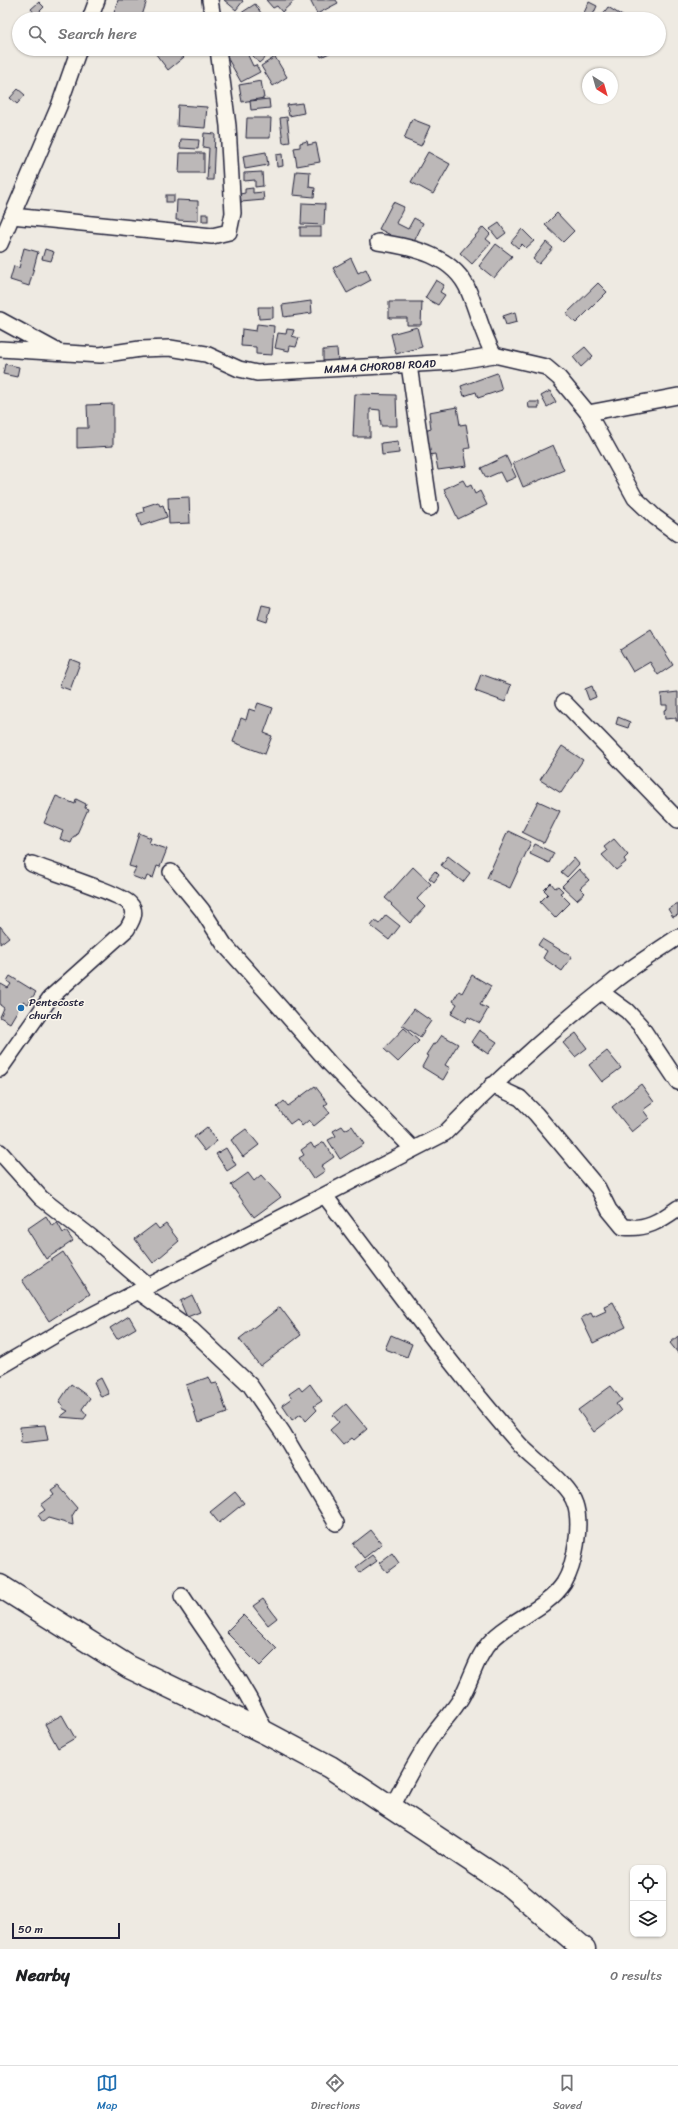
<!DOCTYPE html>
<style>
body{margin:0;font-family:Sriracha,sans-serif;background:#f2f2f2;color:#202124}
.controls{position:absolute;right:12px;bottom:12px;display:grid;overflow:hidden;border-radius:8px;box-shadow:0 1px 3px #0004}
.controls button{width:36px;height:36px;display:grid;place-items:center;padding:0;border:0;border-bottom:1px solid #e0e0e0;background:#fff;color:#202124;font:20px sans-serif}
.compass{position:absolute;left:582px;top:68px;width:36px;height:36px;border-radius:50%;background:#fff;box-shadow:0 1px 3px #0004;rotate:143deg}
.scale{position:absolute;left:12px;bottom:10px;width:108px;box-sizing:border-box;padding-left:4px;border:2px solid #22223b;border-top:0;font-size:11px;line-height:14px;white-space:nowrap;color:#22223b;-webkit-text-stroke:3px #fbf7ec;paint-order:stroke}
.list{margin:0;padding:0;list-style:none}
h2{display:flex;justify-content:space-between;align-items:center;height:52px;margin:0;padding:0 16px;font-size:17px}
h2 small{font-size:13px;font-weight:400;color:#757577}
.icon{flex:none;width:22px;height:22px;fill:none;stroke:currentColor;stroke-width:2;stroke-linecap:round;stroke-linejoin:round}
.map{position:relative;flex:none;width:678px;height:1949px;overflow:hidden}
.search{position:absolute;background:#fff;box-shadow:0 1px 3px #0004;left:12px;right:12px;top:12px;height:44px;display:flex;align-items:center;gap:10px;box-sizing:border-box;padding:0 14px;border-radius:22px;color:#757577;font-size:15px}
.sheet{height:116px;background:#fff}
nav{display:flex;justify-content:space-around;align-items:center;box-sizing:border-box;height:56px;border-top:1px solid #e0e0e0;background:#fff;font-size:11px;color:#757577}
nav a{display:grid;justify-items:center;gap:2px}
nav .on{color:#1f6fb2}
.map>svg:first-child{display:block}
.building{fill:#bcb8b8;stroke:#22223b}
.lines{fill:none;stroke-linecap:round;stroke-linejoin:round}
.street-casing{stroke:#22223b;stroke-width:18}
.secondary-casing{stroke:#22223b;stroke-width:25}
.street{stroke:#fbf7ec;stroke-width:15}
.secondary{stroke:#fbf7ec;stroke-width:22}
.poi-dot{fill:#1f6fb2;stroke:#fbf7ec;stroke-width:1.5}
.labels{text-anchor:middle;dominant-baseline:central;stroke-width:3;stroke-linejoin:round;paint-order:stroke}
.street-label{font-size:11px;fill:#22223b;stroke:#fbf7ec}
.poi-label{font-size:11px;fill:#22223b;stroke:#fbf7ec;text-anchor:start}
</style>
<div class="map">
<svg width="678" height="1949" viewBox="0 0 678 1949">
<rect width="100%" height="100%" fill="#eeeae2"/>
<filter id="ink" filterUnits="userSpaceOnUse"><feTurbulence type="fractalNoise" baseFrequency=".025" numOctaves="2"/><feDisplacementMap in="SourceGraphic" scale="8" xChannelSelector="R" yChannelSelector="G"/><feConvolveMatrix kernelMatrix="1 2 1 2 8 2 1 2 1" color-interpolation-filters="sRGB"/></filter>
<g filter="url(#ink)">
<g class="building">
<path d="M118 0H147L141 19H124L113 16Z"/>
<path d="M224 0H242L243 1 236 10Z"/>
<path d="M266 0H295L282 12 277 6 273 8Z"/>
<path d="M310 0H336L338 3 317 14Z"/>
<path d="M39 2 44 7 36 15 31 9Z"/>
<path d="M589 2 597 6 591 19 582 17Z"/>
<path d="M255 4 265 19H232Z"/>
<path d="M608 7 624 17 622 19 600 18Z"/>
<path d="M152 49H178L184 57 168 70Z"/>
<path d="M225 49H245L253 66 256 65 260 72 241 82 223 50Z"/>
<path d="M247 49H275L259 63Z"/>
<path d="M317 49H338L321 57Z"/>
<path d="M275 57 287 77 273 86 261 66Z"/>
<path d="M261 81 264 98 242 102 239 85Z"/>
<path d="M18 89 25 95 17 104 10 98Z"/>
<path d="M269 99 270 108 251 110 250 101Z"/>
<path d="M302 103 304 113 289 116 287 105Z"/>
<path d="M178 105 207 107 205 128 177 126Z"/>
<path d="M287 117 290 142 283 143 280 118Z"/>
<path d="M247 118H271L270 138H246Z"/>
<path d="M412 119 430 126 421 146 404 139Z"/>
<path d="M204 133 215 134 213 180H207L209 148 203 147Z"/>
<path d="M181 139 199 140 198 149 180 148Z"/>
<path d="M307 141 308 145 316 143 320 162 297 166 294 148 300 147V143Z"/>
<path d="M266 152 268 165 245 169 243 156Z"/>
<path d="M428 152 450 164 433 194 411 182Z"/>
<path d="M180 153H204V173H179Z"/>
<path d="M282 154 283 166 277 167 276 155Z"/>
<path d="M296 171 310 172 309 187 315 188 314 197 293 195Z"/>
<path d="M262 172 263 186 255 187V180L244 181V173Z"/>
<path d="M253 188V193L263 192 264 200 241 202 240 194 245 193V189Z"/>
<rect x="166" y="195" width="8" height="7"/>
<path d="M177 200 198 201V221L176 220Z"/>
<path d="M393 202 404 207 396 223 408 229 414 218 423 223 412 246 379 229Z"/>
<path d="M302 203 325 204 324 225 301 224Z"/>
<path d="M557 213 574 231 563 242 545 225Z"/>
<rect x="202" y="214" width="6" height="7"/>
<path d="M499 223 506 233 498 239 490 229Z"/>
<rect x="300" y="227" width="21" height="9"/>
<path d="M483 227 490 234 486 239 491 243 472 264 460 253Z"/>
<path d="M522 229 534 241 526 248 522 244 518 248 511 242Z"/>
<path d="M546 242 553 248 539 264 533 259Z"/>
<path d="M496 244 512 256 494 278 479 266Z"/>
<path d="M24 248 38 252 29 286 10 280 14 266 19 268Z"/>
<path d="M45 249 54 252 51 261 42 259Z"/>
<path d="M351 258 358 273 366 269 371 280 347 293 333 268Z"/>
<path d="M436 280 444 285 440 292 445 295 438 305 425 298Z"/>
<path d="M598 283 607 292 576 323 566 314Z"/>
<path d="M311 301 312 313 284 317 282 305Z"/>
<path d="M389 302H422L421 325H407V318H389Z"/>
<path d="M258 307H273V318L259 319Z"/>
<path d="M515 312 517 322 506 325 503 316Z"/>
<path d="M257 324 274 326 272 355 256 354V347L241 346 242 329 256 331Z"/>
<path d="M417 327 422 347 396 354 391 334Z"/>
<path d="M287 329 294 330 292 336 299 338 296 347 290 346 289 351 275 348 278 333 286 334Z"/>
<path d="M585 347 593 356 581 367 573 357Z"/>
<path d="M337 349 338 361 323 362V350Z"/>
<path d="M5 364 19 367 17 377 3 374Z"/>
<path d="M497 373 502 390 478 398 476 392 464 396 461 386Z"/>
<path d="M550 391 556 402 547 407 541 396Z"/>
<path d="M355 394 396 395 397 426H381L380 410 370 409V437H353Z"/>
<path d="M528 402H539V408H529Z"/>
<path d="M113 404V446L77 448V428H88L87 405Z"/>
<path d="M457 407 460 425 466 424 470 448 464 449 467 466 438 470 435 454 429 455 425 431 431 429 429 412Z"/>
<path d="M398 441 399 453 382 455 381 443Z"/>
<path d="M553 445 564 470 523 487 513 463Z"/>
<path d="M506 456 516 477 505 482 500 472 486 478 481 468Z"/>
<path d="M463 480 467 487 471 485 475 494 480 491 487 505 458 519 444 489Z"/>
<path d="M189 497 190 523 169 524 168 498Z"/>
<path d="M158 502 160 506 163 505 167 517 141 526 137 514 144 512 143 507Z"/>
<path d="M262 605 271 607 267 622 258 619Z"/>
<path d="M651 630 673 665 658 675 650 662 633 672 620 650Z"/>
<path d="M70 659 80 663 70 690 59 686Z"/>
<path d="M481 674 511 685 505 702 475 691Z"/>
<path d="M592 686 596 697 589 700 585 689Z"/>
<path d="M678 692V721H676V718L665 719 664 710 667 709V705H662L661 694Z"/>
<path d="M258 703 273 708 264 733 272 736 265 754 233 742 241 718 246 720 249 709 255 711Z"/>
<path d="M618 717 630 722 628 728 616 724Z"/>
<path d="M562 746 583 760 561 793 540 780Z"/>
<path d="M56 796 75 804 76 799 86 804 85 808 88 809 76 836H74L71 843 60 839 63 831 44 823Z"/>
<path d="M538 801 560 811 544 843 522 832Z"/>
<path d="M508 831 531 842 510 888 487 878Z"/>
<path d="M139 833 151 838 149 843 167 849 160 867 157 866 153 878 147 876 145 881 132 876 136 868 129 866Z"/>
<path d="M614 839 628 855 624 859 626 862 616 870 602 855 607 851 604 847Z"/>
<path d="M535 844 554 853 549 863 530 854Z"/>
<path d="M448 856 470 873 463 882 441 865Z"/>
<path d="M574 858 579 864 567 877 561 872Z"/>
<path d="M413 867 431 884 417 899 425 907 410 923 391 905 392 904 385 898Z"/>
<path d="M579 869 589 880 580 888 585 893 577 900 562 886Z"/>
<path d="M435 871 439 875 434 882 429 878Z"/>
<path d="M551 883 555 888 558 886 563 891 560 893 570 903 555 918 540 902 548 894 544 890Z"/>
<path d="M678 903V915L673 917 668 909Z"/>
<path d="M386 915 400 926 389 940 371 926 375 921 379 924Z"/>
<path d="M0 926 9 937 0 944Z"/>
<path d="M542 939 572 957 562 971 543 958 547 951 538 945Z"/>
<path d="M472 975 491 986 480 1005 488 1009 480 1023 468 1017 465 1022 451 1014 457 1004 453 1001 459 991 462 993Z"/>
<path d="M10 976 36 992 28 1004 23 1001 10 1023 0 1017 4 1008 0 1005V985L1 984 8 988 11 984 7 981Z"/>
<path d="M414 1009 431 1021 420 1037 402 1025Z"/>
<path d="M404 1028 419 1041 398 1062 384 1049Z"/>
<path d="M479 1030 497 1042 488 1054 471 1042Z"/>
<path d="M576 1033 587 1048 575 1057 563 1043Z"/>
<path d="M442 1035 458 1044 445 1065 450 1068 443 1080 422 1067 428 1056 426 1055 433 1044 435 1045Z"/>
<path d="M607 1051 621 1068 602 1082 589 1065Z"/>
<path d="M641 1084 654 1102 643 1110 649 1118 632 1132 612 1107Z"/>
<path d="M315 1086 328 1103 324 1106 330 1113 314 1126 309 1120 302 1126 297 1119 290 1124 277 1107 284 1101 288 1106Z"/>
<path d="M342 1126 345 1130 352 1126 364 1144 340 1159 328 1140 336 1136 333 1131Z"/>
<path d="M207 1127 217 1141 205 1151 194 1137Z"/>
<path d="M246 1129 259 1145 243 1157 231 1140Z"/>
<path d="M324 1142 334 1157 321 1166 325 1171 313 1179 299 1158 304 1155 301 1150 311 1143 314 1148Z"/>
<path d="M226 1148 236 1165 227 1171 216 1154Z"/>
<path d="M248 1173 254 1181 261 1175 281 1197 254 1217 231 1185Z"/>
<path d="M46 1216 52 1226 57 1222 63 1233 66 1231 73 1241 46 1259 27 1229Z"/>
<path d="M155 1224 159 1229 166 1224 179 1241 153 1263 135 1239Z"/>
<path d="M63 1252 90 1294 49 1321 22 1280Z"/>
<path d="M192 1295 200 1312 187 1317 180 1301Z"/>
<path d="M613 1302 626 1327 593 1343 581 1318 591 1313 593 1317 606 1311 604 1306Z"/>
<path d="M280 1307 301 1335 260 1366 239 1339Z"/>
<path d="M129 1316 136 1328 117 1339 110 1328Z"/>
<path d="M391 1335 412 1344 407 1357 385 1349Z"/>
<path d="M678 1336V1353L670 1343Z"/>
<path d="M209 1377 212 1384 217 1383 227 1413 198 1423 186 1385Z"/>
<path d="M101 1378 109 1394 101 1397 94 1382Z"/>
<path d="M71 1384 90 1398 82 1409 87 1415 84 1419 60 1417 68 1411 62 1408 63 1405 59 1402Z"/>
<path d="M310 1384 322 1401 314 1406 317 1410 306 1421 301 1414 292 1420 282 1405 292 1398 289 1394 299 1387 302 1391Z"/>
<path d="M611 1386 622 1400 616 1404 621 1411 594 1432 578 1410Z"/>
<path d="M346 1404 367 1429 354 1440 352 1438 343 1445 330 1430 339 1422 333 1415Z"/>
<path d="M45 1425 48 1440 21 1443 20 1427Z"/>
<path d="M58 1486 77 1508 72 1516 73 1525 48 1518 43 1522 38 1515 45 1510 41 1505 54 1495 51 1491Z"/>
<path d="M235 1492 244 1503 219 1523 210 1512Z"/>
<path d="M371 1530 382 1544 364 1558 353 1544Z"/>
<path d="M392 1553 399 1563 387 1572 379 1563Z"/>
<path d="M372 1555 377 1561 360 1573 356 1567Z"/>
<path d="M263 1599 277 1618 268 1625 253 1606Z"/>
<path d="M243 1615 277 1649 260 1666 226 1632Z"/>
<path d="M62 1715 75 1738 58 1748 45 1724Z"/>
</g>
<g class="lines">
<g class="street-casing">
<g id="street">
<path d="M210 0 213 19"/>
<path d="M90 19 97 0"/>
<path d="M12 216 212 236 229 232 233 213 228 126 218 49"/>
<path d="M378 242C413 247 455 256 469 292 478 313 482 334 494 355"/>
<path d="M0 244 59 106 79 49"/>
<path d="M0 320 55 350"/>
<path id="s1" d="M0 349 100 355 140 349 170 348 206 354 239 369 257 373 453 362 494 355 546 367 559 378 588 413 635 498 655 517 678 534"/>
<path d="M409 365 430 508"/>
<path d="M588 413 678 396"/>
<path d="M564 702 678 820"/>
<path d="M171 872 202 910 224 944 249 972 330 1064 413 1149"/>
<path d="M601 992 627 1011 640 1025 678 1082"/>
<path d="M0 1069 50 998 127 929C131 922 138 912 130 904 122 894 49 871 32 864"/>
<path d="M492 1085 520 1098 536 1114 598 1188 609 1210 623 1227C646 1230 660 1221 678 1208"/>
<path d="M0 1152 41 1198 95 1240 148 1286"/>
<path d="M325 1196C389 1279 450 1366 520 1445 535 1461 569 1484 575 1504 582 1524 575 1565 564 1583 547 1609 513 1618 492 1640 476 1656 472 1679 461 1698 452 1713 440 1724 431 1738 416 1760 404 1784 391 1809"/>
<path d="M139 1292 192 1330 250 1385 283 1433 336 1523"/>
<path d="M0 1367 67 1328 445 1133C498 1079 553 1029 613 982 633 966 656 952 678 937"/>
<path d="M182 1596C211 1641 245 1683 266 1733"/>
</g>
</g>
<g class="secondary-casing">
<path id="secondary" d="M0 1586 129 1667 266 1733 330 1767 510 1886 584 1949"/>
</g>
<use href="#street" class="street"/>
<use href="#secondary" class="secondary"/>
</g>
</g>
<circle class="poi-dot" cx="21" cy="1008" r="4"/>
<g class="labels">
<g class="street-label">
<text stroke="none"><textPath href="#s1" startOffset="385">MAMA CHOROBI ROAD</textPath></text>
</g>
<g class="poi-label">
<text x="29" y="1002">Pentecoste<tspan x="29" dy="13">church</tspan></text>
</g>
</g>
</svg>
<div class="controls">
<button><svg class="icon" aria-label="locate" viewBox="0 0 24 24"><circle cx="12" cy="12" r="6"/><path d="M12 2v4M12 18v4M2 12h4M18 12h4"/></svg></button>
<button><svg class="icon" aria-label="layers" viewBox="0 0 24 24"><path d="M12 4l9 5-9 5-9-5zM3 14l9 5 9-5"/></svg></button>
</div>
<svg class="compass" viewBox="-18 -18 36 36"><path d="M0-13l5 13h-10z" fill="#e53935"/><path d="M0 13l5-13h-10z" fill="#757577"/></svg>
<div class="scale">50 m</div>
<div class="search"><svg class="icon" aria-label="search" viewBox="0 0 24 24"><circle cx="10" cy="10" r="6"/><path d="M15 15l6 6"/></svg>Search here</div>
</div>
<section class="sheet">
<h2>Nearby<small>0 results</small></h2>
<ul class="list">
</ul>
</section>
<nav>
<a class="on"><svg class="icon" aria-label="map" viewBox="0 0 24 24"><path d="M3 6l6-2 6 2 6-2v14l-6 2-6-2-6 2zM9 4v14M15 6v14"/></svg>Map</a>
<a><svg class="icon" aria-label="directions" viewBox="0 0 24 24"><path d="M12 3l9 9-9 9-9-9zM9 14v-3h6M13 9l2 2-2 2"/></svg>Directions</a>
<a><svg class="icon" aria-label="saved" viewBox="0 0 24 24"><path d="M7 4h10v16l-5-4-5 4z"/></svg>Saved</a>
</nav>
